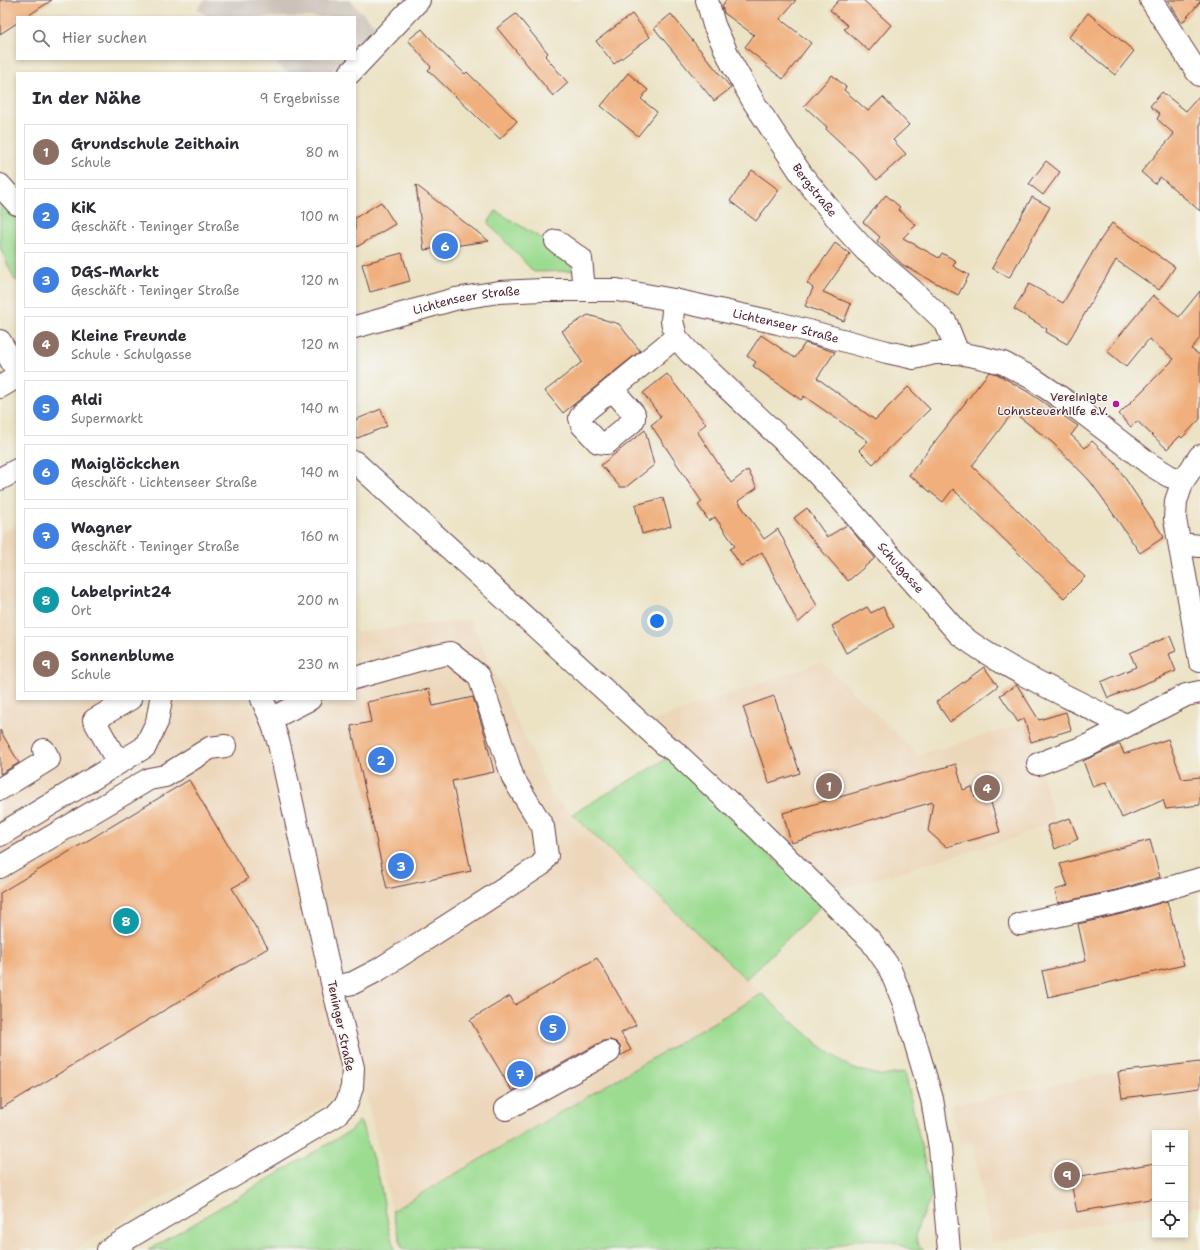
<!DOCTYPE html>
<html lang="de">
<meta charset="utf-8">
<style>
body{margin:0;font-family:"Shantell Sans",sans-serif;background:#f7f7f7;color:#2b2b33}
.controls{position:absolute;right:12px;bottom:12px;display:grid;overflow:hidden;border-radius:0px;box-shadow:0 2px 6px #0003}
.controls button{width:36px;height:36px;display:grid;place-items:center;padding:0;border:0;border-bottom:1px solid #e1e1e2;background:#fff;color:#2b2b33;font:20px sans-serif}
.you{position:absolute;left:657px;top:621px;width:14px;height:14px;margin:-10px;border:3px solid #fff;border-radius:50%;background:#1a73e8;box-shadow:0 0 0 6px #1a73e833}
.badge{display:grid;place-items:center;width:26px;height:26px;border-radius:50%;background:#b5179e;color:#fff;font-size:13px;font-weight:700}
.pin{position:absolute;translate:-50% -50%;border:2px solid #fff;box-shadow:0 1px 4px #0006}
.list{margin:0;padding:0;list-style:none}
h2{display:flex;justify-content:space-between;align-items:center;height:52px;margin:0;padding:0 16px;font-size:17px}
h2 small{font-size:13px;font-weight:400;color:#7c7c81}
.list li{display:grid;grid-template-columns:26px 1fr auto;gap:12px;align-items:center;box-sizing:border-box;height:56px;margin:0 8px 8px;padding:0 8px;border:1px solid #e1e1e2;border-radius:0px}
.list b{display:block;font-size:15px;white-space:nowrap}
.list p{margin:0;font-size:13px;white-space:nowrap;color:#7c7c81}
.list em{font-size:13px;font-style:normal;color:#7c7c81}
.icon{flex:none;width:22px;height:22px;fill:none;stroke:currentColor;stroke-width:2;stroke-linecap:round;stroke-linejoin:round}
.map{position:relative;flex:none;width:1200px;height:1250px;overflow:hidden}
.search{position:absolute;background:#fff;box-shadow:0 2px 6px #0003;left:16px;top:16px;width:340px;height:44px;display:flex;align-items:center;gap:10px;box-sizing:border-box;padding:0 14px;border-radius:0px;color:#7c7c81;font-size:15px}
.panel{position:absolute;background:#fff;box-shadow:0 2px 6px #0003;left:16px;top:72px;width:340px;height:628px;border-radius:0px}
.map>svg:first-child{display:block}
.built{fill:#edd7bb}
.industrial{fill:#ccc2b9}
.green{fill:#9cdc91;stroke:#737e5e}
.building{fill:#f0af7b}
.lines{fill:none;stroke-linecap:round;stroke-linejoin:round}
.minor-casing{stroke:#623c42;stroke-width:24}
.minor{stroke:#fff;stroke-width:22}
.poi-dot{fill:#b5179e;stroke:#f6f6f2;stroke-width:1.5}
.labels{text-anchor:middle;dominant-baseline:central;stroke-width:3;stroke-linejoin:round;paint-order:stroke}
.street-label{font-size:12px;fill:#4a1f2b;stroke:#f6f6f2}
.poi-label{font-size:12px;fill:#4a1f2b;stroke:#f6f6f2;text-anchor:end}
</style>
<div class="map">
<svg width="1200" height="1250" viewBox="0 0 1200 1250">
<rect width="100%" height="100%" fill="#f6f6f2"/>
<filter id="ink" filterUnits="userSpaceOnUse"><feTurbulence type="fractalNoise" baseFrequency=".025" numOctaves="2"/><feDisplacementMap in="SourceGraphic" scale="8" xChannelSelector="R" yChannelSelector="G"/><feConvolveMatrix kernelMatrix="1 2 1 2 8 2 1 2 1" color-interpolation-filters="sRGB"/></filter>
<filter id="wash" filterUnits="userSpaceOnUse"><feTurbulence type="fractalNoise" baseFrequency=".012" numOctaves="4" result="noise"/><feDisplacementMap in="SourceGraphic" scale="16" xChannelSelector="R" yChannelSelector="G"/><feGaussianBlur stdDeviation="0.9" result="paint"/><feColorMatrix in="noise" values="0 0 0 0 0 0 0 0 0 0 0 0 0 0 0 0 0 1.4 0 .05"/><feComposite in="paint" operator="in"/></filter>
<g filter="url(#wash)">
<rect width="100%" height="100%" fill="#ece3c5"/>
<g class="built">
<path d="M17 524V699H133L142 714 170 699H355V632L470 620 551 794 762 994 392 1211 363 1081 73 1250H0V535Z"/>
<path d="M822 662 918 755 1026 723 1055 820 1015 838 832 892 816 869 792 850 768 817 762 799 747 800 649 722Z"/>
<path d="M1200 1062V1206L1185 1209V1133H1155V1214L991 1243 973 1142 960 1144 951 1105 1118 1072Z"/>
</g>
<g class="industrial">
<path d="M205 0H349L376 26 355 48V17H209L197 9Z"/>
<path d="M269 59H344L330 73H289Z"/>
</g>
<g class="green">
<path d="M0 195 17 214V281L14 279 0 247Z"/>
<path d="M496 211 554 246 571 261 572 271 534 272 488 223Z"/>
<path d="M668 758 822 905 746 979 572 814Z"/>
<path d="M762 994 819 1045 851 1068 883 1076 905 1072 932 1195 919 1223 916 1234 917 1243 924 1250H911L894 1242 872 1239 851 1241 826 1250H403L392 1211Z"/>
<path d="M359 1121 361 1123 379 1178 390 1234 395 1250H148L350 1131Z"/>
</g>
<g id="blocks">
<g class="building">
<path d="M0 0H52L26 17H17V23L0 34Z"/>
<path d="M726 0H796L780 19 811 43 783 79 766 66 767 65 745 47 754 35 724 13 722 6Z"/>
<path d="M839 0H863L891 25 869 51 844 29 848 26 830 10Z"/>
<path d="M1168 0H1200V2L1182 23Z"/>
<path d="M1088 13 1134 51 1115 75 1069 37Z"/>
<path d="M516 14 548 53 545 56 568 83 553 96 497 28Z"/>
<path d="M632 14 650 37 614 64 596 41Z"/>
<path d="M671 14 731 88 714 101 654 28Z"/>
<path d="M422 29 443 53 465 74 467 72 517 121 500 139 428 70 431 67 408 40Z"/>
<path d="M628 73 648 90 641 99 657 112 638 136 601 106Z"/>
<path d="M832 75 846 87 844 90 868 111 883 97 909 125 893 140 906 154 877 180 856 157 826 129 827 127 804 106Z"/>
<path d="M1162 92 1186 111 1200 95V211L1160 177 1155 184 1141 172 1174 134 1157 119 1160 114 1150 106Z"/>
<path d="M1046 161 1060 172 1043 195 1029 184Z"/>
<path d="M752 170 779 190 756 221 730 201Z"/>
<path d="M416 185 489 241 424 250Z"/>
<path d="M886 195 900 207 898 209 916 225 903 238 939 258 942 253 956 261 953 266 969 275 958 295 903 265 877 241 880 237 863 222Z"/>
<path d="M1032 197 1050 207 1009 278 992 268Z"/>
<path d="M381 202 395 224 355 248V218Z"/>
<path d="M1112 223 1175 267 1159 290 1116 260 1067 344 1046 332 1047 329 1014 309 1029 284 1063 303 1097 245Z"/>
<path d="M835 243 850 254 823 292 851 304 844 321 805 306 813 288 807 283Z"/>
<path d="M402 253 410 281 370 292 362 264Z"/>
<path d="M1200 291V338L1191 349 1200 355V419L1182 438 1180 436 1167 449 1137 421 1131 427 1119 414 1174 359 1149 339 1126 367 1107 351 1153 295 1179 317Z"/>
<path d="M588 315 619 324 640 351 563 413 545 391 582 362 562 331Z"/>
<path d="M761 335 795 358 805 343 835 352 817 378 875 420 908 387 930 409 873 464 859 450 868 441 804 396 801 400 753 366 756 362 747 356Z"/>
<path d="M989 372 997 374 1028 392 1078 426 1071 435 1085 448 1092 441 1115 463 1164 537 1140 553 1101 496 1089 480 1053 443 1013 412 972 466 1085 577 1064 598 953 489 943 502 909 475Z"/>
<path d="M667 374 706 424 697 431 731 483 748 470 757 488 738 501 764 539 778 529 817 606 798 623 762 552 741 566 730 549 735 546 715 517 709 521 698 505 702 502 651 425 661 417 643 393Z"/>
<path d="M381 409 387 426 355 439V420Z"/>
<path d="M645 430 654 465 626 487H620L601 465Z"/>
<path d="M663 498 671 526 642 534 635 505Z"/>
<path d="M807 508 827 537 847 525 875 558 848 581 794 518Z"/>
<path d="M867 607 871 613 883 607 894 627 846 653 832 626Z"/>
<path d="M1170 636 1176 651 1169 654 1176 671 1108 698 1101 682 1136 667 1130 653Z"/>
<path d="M984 667 998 686 950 722 936 702Z"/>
<path d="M1017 685 1039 720 1066 712 1071 730 1031 742 1024 718 1018 722 1000 695Z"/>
<path d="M429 689 433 706 473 697 485 735 494 772 452 781 471 871 387 889 351 726 371 722 367 702Z"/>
<path d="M774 696 800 773 769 783 743 707Z"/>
<path d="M0 730 19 763 0 774Z"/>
<path d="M1168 739 1182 779 1200 777V805L1166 809 1163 800 1122 818 1106 782 1093 787 1083 761 1120 744 1124 754Z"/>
<path d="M956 764 963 790 972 787 975 797 988 793 1000 832 946 847 928 831 933 802 791 843 783 813Z"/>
<path d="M189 780 248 879 232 888 268 948 0 1109V893Z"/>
<path d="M1070 818 1078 839 1055 849 1047 826Z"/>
<path d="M1150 840 1160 877 1120 889 1058 903 1055 890 1068 886 1060 864Z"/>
<path d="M1167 901 1184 965 1048 997 1042 971 1086 961 1078 924 1126 913Z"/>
<path d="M597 958 636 1025 621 1033 631 1050 620 1056 621 1052 620 1046 616 1042 610 1040 603 1041 512 1091 470 1020 510 996 515 1005Z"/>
<path d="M1200 1062V1088L1122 1098 1118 1072Z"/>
<path d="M1155 1163V1198L1077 1212 1070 1178Z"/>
</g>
</g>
</g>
<g filter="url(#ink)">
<use href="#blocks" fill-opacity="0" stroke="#623c42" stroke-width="1"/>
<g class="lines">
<g class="minor-casing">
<g id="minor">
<path id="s1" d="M707 0 714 25 732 64 755 104 802 175 843 226 865 250 912 290 946 323 958 353"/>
<path d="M1151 0 1197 72 1200 75"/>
<path d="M350 73 419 0"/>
<path d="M0 185 17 204"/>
<path d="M556 241 581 259 584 290"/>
<path id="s2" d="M674 300 672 321 676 337 689 352 806 462 836 494 959 634C1005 669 1060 692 1111 719L1127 725"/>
<path id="s3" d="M355 327 455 299 499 292 543 290H617L674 300 778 323 887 352 914 358 934 353H958L979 357 1003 363 1032 378 1079 410 1151 465 1169 476 1183 481"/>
<path d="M0 341 17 371"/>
<path d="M0 387 17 377"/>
<path d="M612 389 634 414V419L632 422 607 443 598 442 582 425 580 418 583 413 676 337"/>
<path d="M1200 456 1183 481 1176 501 1175 519 1200 661"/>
<path d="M355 462 665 745 673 750 758 829 871 941 889 967 903 1001 932 1099 940 1148 949 1250"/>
<path d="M0 479 17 470"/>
<path d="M1180 548 1190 545 1200 546"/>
<path d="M271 719 310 699"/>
<path d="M124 760 113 754 94 720 130 699"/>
<path d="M1038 764 1089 745 1186 695 1200 692"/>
<path d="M0 789 49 759 44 750"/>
<path d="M0 835 145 747 157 722 161 699"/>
<path d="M0 867 149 779 165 776 210 748 225 746"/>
<path d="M1020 924 1123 901 1200 879"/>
<path d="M333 987 353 983 378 970 541 865 547 856 543 827 513 778 479 676 450 653 419 660 355 678"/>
<path d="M506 1109 609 1052"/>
<path d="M108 1250 335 1116 347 1103 352 1087 353 1068 333 987 279 744 271 719 262 699"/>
</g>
</g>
<use href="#minor" class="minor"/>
</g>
</g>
<circle class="poi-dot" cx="1116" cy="404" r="4"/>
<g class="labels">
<g class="street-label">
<text stroke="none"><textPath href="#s1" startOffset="220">Bergstraße</textPath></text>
<text stroke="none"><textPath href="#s3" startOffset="115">Lichtenseer Straße</textPath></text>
<text stroke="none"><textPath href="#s3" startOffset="439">Lichtenseer Straße</textPath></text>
<text stroke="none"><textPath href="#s2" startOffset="360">Schulgasse</textPath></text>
<text transform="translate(341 1026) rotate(78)">Teninger Straße</text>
</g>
<g class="poi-label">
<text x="1108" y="397">Vereinigte<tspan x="1108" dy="14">Lohnsteuerhilfe e.V.</tspan></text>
</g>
</g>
</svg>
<div class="controls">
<button>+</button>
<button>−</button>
<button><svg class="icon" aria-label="locate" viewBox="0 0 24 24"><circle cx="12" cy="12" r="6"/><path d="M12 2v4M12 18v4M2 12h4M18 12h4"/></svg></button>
</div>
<div class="you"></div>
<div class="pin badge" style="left:829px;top:786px;background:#8d6e63">1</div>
<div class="pin badge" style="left:381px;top:760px;background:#3f7fe0">2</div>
<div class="pin badge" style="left:401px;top:866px;background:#3f7fe0">3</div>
<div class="pin badge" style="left:987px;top:788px;background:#8d6e63">4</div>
<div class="pin badge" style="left:553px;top:1028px;background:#3f7fe0">5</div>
<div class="pin badge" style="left:445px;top:246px;background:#3f7fe0">6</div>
<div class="pin badge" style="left:520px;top:1074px;background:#3f7fe0">7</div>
<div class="pin badge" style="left:126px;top:921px;background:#0f9aa8">8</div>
<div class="pin badge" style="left:1067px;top:1175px;background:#8d6e63">9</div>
<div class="search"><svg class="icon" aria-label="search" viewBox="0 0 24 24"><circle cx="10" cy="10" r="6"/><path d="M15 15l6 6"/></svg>Hier suchen</div>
<section class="panel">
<h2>In der Nähe<small>9 Ergebnisse</small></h2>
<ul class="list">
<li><span class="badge" style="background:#8d6e63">1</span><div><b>Grundschule Zeithain</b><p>Schule</p></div><em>80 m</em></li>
<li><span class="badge" style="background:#3f7fe0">2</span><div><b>KiK</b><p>Geschäft · Teninger Straße</p></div><em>100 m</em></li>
<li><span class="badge" style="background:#3f7fe0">3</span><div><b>DGS-Markt</b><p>Geschäft · Teninger Straße</p></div><em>120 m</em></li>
<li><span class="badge" style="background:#8d6e63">4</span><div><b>Kleine Freunde</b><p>Schule · Schulgasse</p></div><em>120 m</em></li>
<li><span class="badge" style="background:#3f7fe0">5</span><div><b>Aldi</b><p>Supermarkt</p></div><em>140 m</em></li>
<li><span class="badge" style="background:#3f7fe0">6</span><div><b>Maiglöckchen</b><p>Geschäft · Lichtenseer Straße</p></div><em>140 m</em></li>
<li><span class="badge" style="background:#3f7fe0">7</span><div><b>Wagner</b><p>Geschäft · Teninger Straße</p></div><em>160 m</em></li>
<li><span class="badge" style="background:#0f9aa8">8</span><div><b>Labelprint24</b><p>Ort</p></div><em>200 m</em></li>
<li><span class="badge" style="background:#8d6e63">9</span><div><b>Sonnenblume</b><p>Schule</p></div><em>230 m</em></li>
</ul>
</section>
</div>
